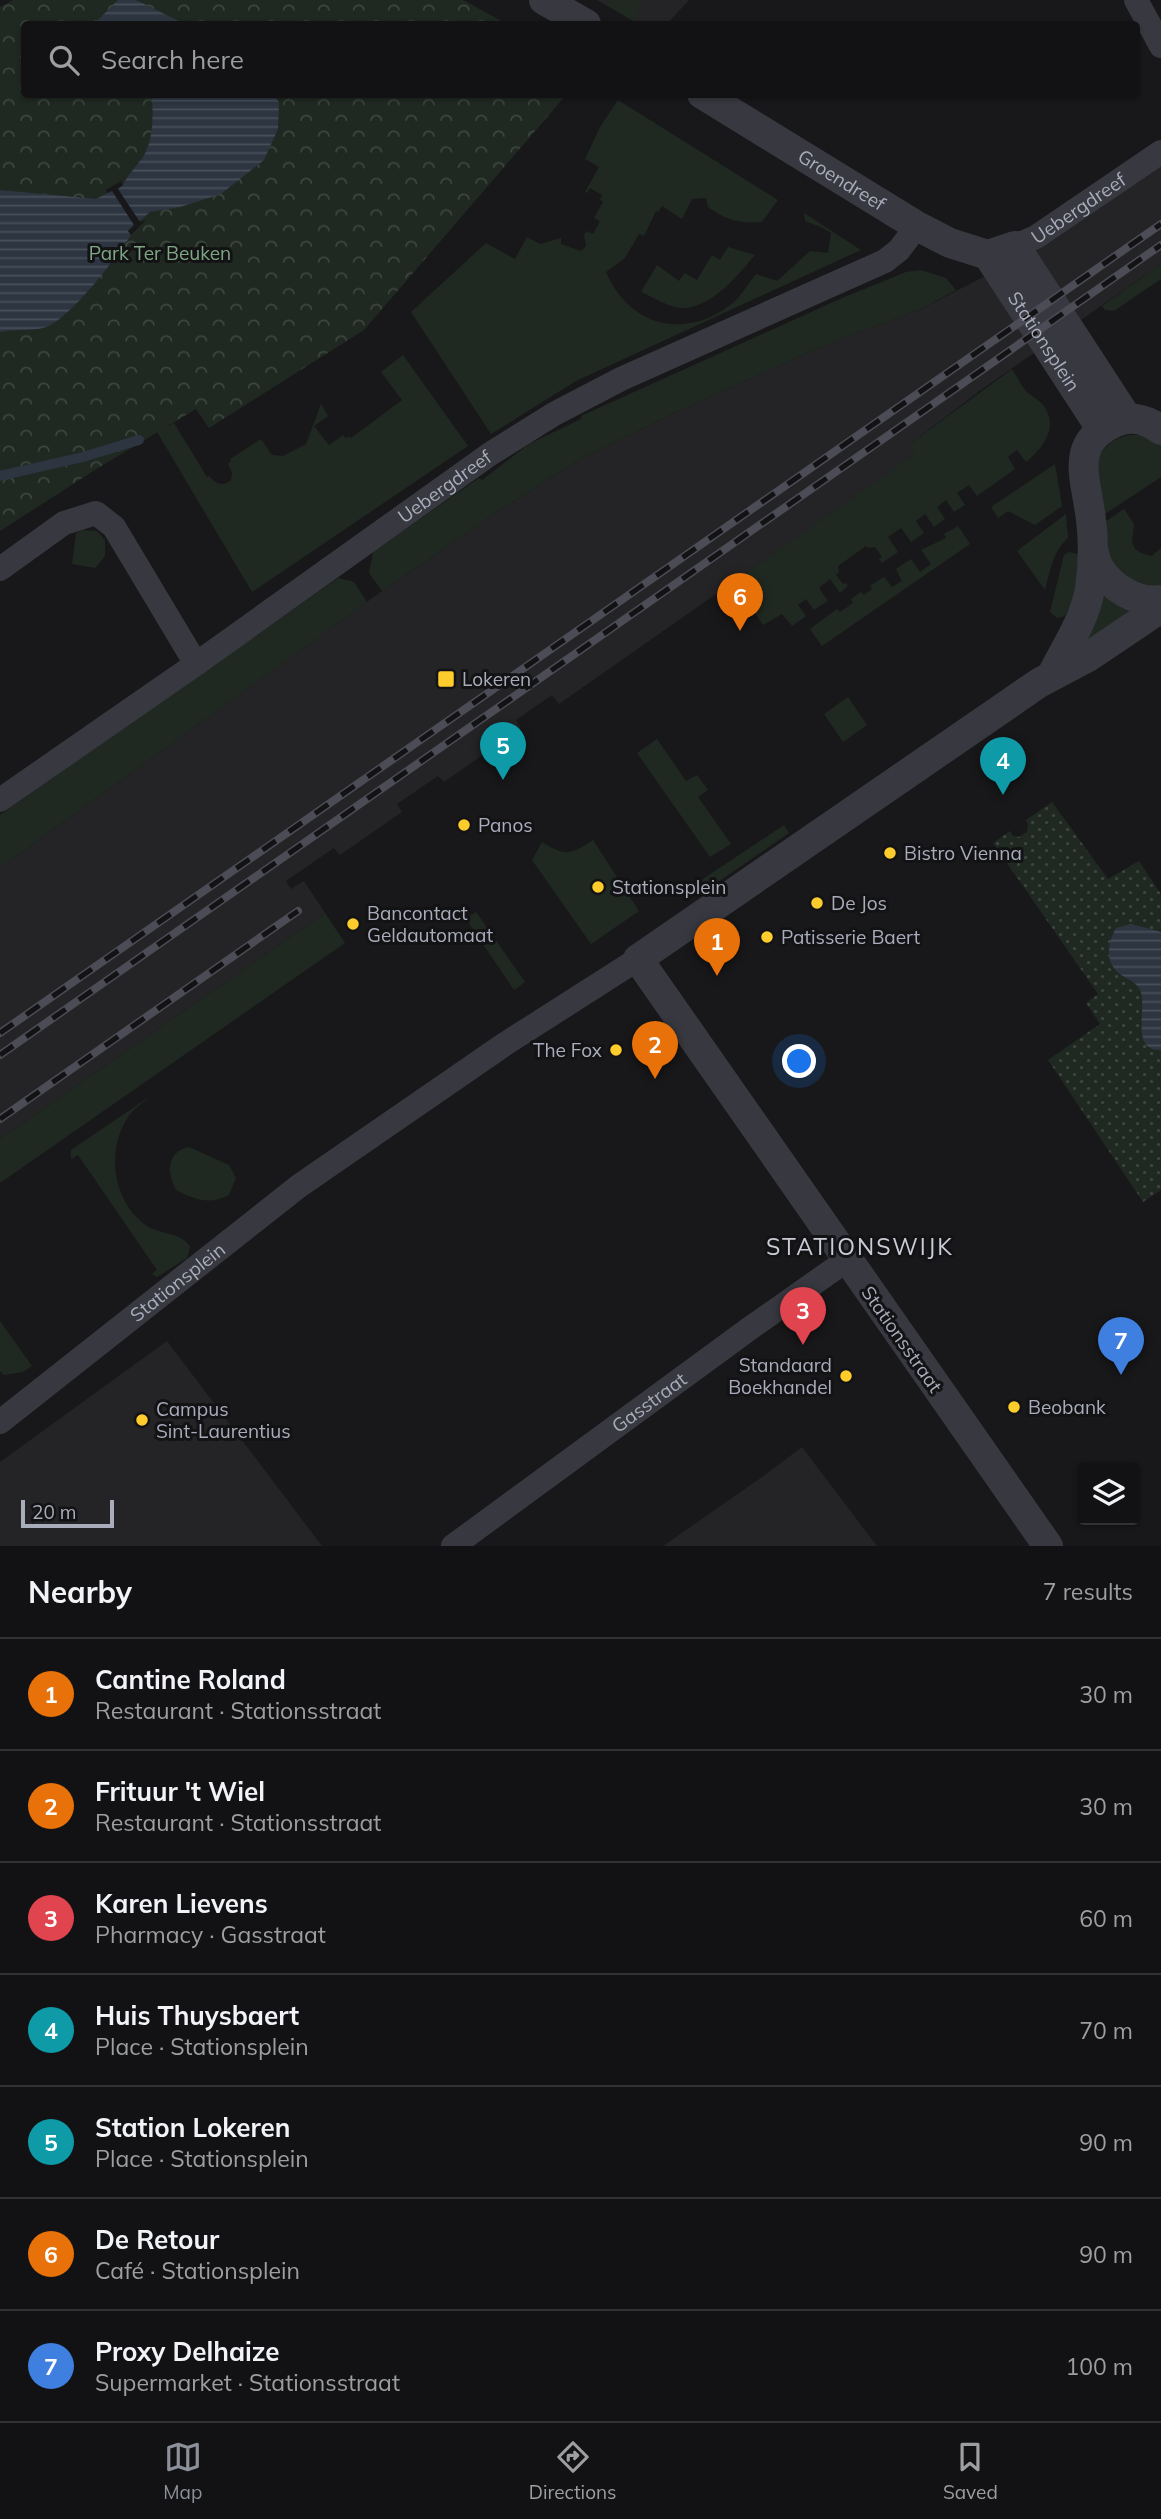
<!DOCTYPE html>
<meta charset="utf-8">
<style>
body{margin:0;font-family:Mulish,sans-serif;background:#1b1b1d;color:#f1f3f6}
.controls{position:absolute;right:21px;bottom:21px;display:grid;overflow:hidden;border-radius:7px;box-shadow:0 2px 5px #0004}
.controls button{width:63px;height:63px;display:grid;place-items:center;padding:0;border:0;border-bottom:2px solid #313234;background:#121214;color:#f1f3f6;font:35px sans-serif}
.scale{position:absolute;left:21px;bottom:18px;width:93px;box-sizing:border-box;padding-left:7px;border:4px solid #a9adbb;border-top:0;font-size:19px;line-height:24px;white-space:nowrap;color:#a9adbb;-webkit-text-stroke:5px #131315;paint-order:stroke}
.you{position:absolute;left:800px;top:1062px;width:24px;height:24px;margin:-18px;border:5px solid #fff;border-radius:50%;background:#1a73e8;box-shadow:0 0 0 10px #1a73e833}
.badge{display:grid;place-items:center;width:46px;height:46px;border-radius:50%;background:#8c9099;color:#fff;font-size:23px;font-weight:700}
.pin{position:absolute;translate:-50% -58px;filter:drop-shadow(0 2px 4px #0008)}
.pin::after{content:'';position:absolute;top:37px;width:24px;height:21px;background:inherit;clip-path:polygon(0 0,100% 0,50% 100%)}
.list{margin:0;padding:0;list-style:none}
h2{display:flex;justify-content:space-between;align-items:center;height:91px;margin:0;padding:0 28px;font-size:30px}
h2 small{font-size:23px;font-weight:400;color:#9c9ea0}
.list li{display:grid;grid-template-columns:46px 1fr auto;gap:21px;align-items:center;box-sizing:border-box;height:112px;padding:0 28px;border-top:2px solid #313234}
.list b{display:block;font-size:26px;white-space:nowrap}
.list p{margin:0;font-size:23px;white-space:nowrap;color:#9c9ea0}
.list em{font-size:23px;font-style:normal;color:#9c9ea0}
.icon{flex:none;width:38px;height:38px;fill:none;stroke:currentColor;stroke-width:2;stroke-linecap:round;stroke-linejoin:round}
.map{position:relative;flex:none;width:1161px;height:1546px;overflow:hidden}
.search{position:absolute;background:#121214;box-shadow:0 2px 5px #0004;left:21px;right:21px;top:21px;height:77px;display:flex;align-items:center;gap:18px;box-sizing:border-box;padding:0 24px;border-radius:7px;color:#9c9ea0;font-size:26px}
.sheet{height:875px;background:#121214}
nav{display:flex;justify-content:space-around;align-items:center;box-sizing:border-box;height:98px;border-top:2px solid #313234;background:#121214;font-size:19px;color:#9c9ea0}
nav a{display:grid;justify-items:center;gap:4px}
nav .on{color:#8c9099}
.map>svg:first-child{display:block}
.built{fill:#242427}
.grass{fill:#1f2921}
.park{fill:url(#park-crowns)}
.garden{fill:url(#garden-dots)}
.water{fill:url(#water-rules)}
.pier{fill:#18181a}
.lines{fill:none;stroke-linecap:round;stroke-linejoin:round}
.stream{stroke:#2c3540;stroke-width:10}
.minor{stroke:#383940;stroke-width:24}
.tertiary{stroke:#383940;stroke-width:30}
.rail-casing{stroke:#4b4c55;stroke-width:8}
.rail{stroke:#131315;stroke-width:5;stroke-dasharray:16;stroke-linecap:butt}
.poi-dot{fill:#ffcd2b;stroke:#131315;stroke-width:2.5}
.labels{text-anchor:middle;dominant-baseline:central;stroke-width:6;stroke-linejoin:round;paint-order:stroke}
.street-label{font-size:19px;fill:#a9adbb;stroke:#131315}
.park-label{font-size:19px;fill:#7ea885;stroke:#131315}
.poi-label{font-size:19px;fill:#a9adbb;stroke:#131315;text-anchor:start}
.quarter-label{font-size:23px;letter-spacing:2px;fill:#caccd7;stroke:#131315}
</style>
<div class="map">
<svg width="1161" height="1546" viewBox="0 0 1161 1546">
<defs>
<pattern id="park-crowns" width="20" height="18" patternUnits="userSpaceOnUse" patternTransform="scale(1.75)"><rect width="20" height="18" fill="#1f2921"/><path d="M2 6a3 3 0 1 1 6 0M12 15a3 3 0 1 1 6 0" fill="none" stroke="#3d453f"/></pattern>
<pattern id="garden-dots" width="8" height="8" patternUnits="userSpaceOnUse" patternTransform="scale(1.75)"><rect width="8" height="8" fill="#1f2921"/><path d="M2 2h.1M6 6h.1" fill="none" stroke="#3d453f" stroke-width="1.8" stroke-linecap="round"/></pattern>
<pattern id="water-rules" width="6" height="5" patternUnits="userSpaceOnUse" patternTransform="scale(1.75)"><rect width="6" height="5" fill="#2c3540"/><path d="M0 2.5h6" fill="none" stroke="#48505a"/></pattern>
</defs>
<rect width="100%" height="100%" fill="#18181a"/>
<g class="built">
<path d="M597 0H689L667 24H639Z"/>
<path d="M1161 165V264L981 390 910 444 916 454 559 704 552 695 516 720 521 728 444 782 438 776 397 804 402 812 340 855 334 848 286 881 291 889 304 881 325 913 0 1139V868L382 591 497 512 578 460 672 414 816 349 923 308 995 271Z"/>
<path d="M167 1341 322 1546H0V1462Z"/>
<path d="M802 1447 877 1546H663L762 1477Z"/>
</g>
<g class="grass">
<path d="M605 0H637L642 4 633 21 608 6Z"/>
<path d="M618 100 778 200 762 222C741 224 725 220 708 207L706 198 692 199 682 219 662 206 658 212 656 211 644 236 639 234 625 258 606 272C630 329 690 341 736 300 743 293 749 282 756 274L777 281 810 251 828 253 831 233 821 227 805 221 804 213 861 250 576 381 491 434 411 312 486 243 515 259 527 237 540 244 561 238V244L581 251 586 246 584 235 586 231 593 234 600 221 594 218 603 202 600 200 602 195 590 188 587 193 585 192 599 167 585 159 600 127Z"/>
<path d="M728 247 755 255C738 275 711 309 681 308 668 307 653 297 641 292L657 265 679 281 685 273 697 280 712 255 720 260Z"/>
<path d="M1161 264V279L1114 311 1105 310 1102 306Z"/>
<path d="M921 270 946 278 956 290 923 308 816 349 672 414 578 460 497 512 382 591 369 573 373 552 479 478 482 480 529 444 581 419V416L842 298 906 272Z"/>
<path d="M403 355 468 446 252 592 157 432 174 423 207 477 209 476C216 484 223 487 231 480L232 473 228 464 231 461 230 459 261 439 272 455 283 456 306 444 321 404 328 416 314 426 329 445 343 435 346 438 349 436 351 438 402 400 381 372Z"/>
<path d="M1012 369C1017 376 1021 386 1027 392 1033 397 1039 400 1044 406 1059 428 1042 449 1026 462L1017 450 1008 457 1015 469 977 496 969 485 957 493 965 505 954 512 946 500 937 507 945 519 934 527 925 514 916 521 924 533 911 542 901 528 888 537 898 552 882 563 879 559 882 557 875 547 868 548 866 546 838 566 839 572 836 575 843 584 846 583 848 586 840 593 830 579 819 588 828 601 814 610 806 599 798 605 806 616 792 626 782 614 763 625 733 582 915 454 910 444Z"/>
<path d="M1130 435H1141L1161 444V477L1102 516 1096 459C1107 445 1113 438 1130 435Z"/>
<path d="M1055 464 1062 506 1035 525 1008 511 998 518 991 507Z"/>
<path d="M1124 509 1134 524 1132 542 1135 549 1141 553 1152 556 1161 548V591L1139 589 1108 562 1102 524Z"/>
<path d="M1066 514 1068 538C1053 551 1050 571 1045 590L1017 551Z"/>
<path d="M958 526 970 544 822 646 810 629 837 609 840 612 853 603 851 599 861 592 864 595 872 589 870 586 884 577 892 587 902 581 896 569 911 559 920 572 931 564 921 550 946 538 944 534Z"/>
<path d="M82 530 97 531 105 540V556L95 568 72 564 76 533Z"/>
<path d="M1069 552 1078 554C1079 576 1077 597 1065 616L1057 618 1050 612 1064 555Z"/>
<path d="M338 578 354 582 367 602 0 868V815Z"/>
<path d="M1103 594 1132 612 1085 649 1081 638Z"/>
<path d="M848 697 867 725 843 742 824 714Z"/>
<path d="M657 739 686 781 697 775 708 790 698 797 731 844 710 857 637 753Z"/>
<path d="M784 825 789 833 711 887H705L700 881Z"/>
<path d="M593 840 639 911 591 944 532 860 542 842C565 856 569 856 593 840Z"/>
<path d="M476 912 525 982 514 990 466 919Z"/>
<path d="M325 913 345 943 0 1183V1139Z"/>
<path d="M152 1095C145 1101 137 1106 131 1113 105 1146 111 1202 147 1226 159 1234 183 1233 190 1247L187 1258 157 1277 152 1274 157 1270 78 1155 71 1159V1150Z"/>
<path d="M189 1147 229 1165 236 1178 229 1195C209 1205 196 1200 176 1190 167 1173 166 1152 189 1147Z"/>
<path d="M0 1321 32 1366 23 1372 4 1375 0 1371Z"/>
</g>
<path class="park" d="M13 0H463L507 24H24V94L566 95 364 330 209 428 196 409 98 468 0 531V7Z"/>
<path class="garden" d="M1052 802 1108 879 1139 861 1161 894V1190L1143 1202 1048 1060 1100 1024 1086 1003 1098 994 993 843 1010 831 1013 836 1019 837 1027 832 1028 825 1026 820Z"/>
<g class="water">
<path d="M118 0H136L185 24H94Z"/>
<path d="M152 95H273L279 102 278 129 264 160 221 194 180 207 150 212 128 231 131 235C117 257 67 323 43 328 29 331 14 329 0 332V190L96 199 123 185C128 174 136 167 143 157 154 140 153 114 152 95Z"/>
<path d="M1131 924 1161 932V1050C1129 1051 1148 1007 1140 990 1137 983 1129 980 1123 976 1104 965 1107 944 1116 928Z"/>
</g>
<path class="pier" d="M121 181 123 185 118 189 140 222 146 220 131 235 128 231 134 225 112 191 107 193 106 190Z"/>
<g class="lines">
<path class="stream" d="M0 476 83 457 139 440"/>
<g class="minor">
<path d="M1136 0 1161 46"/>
<path id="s1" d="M1015 246 1036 237 1161 152"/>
<path d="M0 569 64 523 96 513 114 527 196 664"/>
<path id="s2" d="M0 800 196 664 490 454 554 414 621 379 885 261 899 250 917 226"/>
<path id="s3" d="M0 1422 299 1186 505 1044 638 959"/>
<path id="s4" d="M453 1546 749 1329 847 1260"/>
</g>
<g class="tertiary">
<path d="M544 0 586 24"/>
<path id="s5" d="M702 94 917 226 950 243 988 255"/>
<path d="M988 255 1015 246 1127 418"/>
<path id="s6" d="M988 255 1102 430"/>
<path d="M1093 550C1095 555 1096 562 1098 566 1110 587 1137 604 1161 600"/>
<path d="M1053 673C1066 647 1085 619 1090 589 1093 567 1094 543 1091 520 1087 480 1067 443 1116 422 1132 415 1148 420 1161 430"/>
<path d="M1048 1546 638 959 1039 683 1088 657 1161 608"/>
</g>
<g class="rail-casing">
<g id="rail">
<path d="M0 1033 1161 224"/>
<path d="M0 1055 1161 245"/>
<path d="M0 1119 298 911"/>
</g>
</g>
<use href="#rail" class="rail"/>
</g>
<g class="poi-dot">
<rect x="437" y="670" width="18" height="18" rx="3.5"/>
<circle cx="464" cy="825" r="7"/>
<circle cx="890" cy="853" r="7"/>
<circle cx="598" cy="887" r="7"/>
<circle cx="817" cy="903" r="7"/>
<circle cx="353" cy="924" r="7"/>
<circle cx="767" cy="937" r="7"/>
<circle cx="616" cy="1050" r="7"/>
<circle cx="846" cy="1376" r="7"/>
<circle cx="1014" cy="1407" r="7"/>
<circle cx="142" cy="1420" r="7"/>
</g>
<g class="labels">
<g class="street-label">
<text stroke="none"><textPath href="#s5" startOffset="164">Groendreef</textPath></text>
<text stroke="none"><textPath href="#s1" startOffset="74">Uebergdreef</textPath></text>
<text stroke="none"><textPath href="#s6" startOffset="103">Stationsplein</textPath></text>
<text stroke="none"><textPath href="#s2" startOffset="544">Uebergdreef</textPath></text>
<text stroke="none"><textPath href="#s3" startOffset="226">Stationsplein</textPath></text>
<text transform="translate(902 1339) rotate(55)">Stationsstraat</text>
<text stroke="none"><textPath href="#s4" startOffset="243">Gasstraat</textPath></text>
</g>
<g class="park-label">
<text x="160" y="253">Park Ter Beuken</text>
</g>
<g class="poi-label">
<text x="462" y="679">Lokeren</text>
<text x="478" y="825">Panos</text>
<text x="904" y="853">Bistro Vienna</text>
<text x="612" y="887">Stationsplein</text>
<text x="831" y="903">De Jos</text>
<text x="367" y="913">Bancontact<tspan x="367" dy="22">Geldautomaat</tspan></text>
<text x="781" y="937">Patisserie Baert</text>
<text x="602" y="1050" text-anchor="end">The Fox</text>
<text x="832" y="1365" text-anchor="end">Standaard<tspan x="832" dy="22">Boekhandel</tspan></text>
<text x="1028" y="1407">Beobank</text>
<text x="156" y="1409">Campus<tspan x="156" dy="22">Sint-Laurentius</tspan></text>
</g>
<g class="quarter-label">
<text x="860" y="1246">STATIONSWIJK</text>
</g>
</g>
</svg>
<div class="controls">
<button><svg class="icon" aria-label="layers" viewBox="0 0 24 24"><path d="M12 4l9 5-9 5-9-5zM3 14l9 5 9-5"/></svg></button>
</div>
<div class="scale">20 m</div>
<div class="you"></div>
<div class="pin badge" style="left:717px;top:976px;background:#e8710a">1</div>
<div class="pin badge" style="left:655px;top:1079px;background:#e8710a">2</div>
<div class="pin badge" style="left:803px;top:1345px;background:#e0444e">3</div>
<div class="pin badge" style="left:1003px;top:795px;background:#0f9aa8">4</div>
<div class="pin badge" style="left:503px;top:780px;background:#0f9aa8">5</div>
<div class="pin badge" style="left:740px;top:631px;background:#e8710a">6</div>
<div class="pin badge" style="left:1121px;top:1375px;background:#3f7fe0">7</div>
<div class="search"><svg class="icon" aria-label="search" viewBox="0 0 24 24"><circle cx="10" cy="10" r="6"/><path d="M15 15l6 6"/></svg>Search here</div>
</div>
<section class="sheet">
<h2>Nearby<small>7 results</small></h2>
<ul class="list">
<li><span class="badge" style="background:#e8710a">1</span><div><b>Cantine Roland</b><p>Restaurant · Stationsstraat</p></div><em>30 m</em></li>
<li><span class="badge" style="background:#e8710a">2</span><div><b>Frituur 't Wiel</b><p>Restaurant · Stationsstraat</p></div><em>30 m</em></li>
<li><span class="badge" style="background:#e0444e">3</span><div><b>Karen Lievens</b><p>Pharmacy · Gasstraat</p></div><em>60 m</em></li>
<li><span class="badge" style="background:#0f9aa8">4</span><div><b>Huis Thuysbaert</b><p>Place · Stationsplein</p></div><em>70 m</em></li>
<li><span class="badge" style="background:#0f9aa8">5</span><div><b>Station Lokeren</b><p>Place · Stationsplein</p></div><em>90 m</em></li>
<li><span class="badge" style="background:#e8710a">6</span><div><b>De Retour</b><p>Café · Stationsplein</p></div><em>90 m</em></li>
<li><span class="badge" style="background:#3f7fe0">7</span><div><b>Proxy Delhaize</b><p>Supermarket · Stationsstraat</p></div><em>100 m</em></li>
</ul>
</section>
<nav>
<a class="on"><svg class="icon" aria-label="map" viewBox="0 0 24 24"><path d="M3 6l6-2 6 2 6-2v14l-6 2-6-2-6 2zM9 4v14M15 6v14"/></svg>Map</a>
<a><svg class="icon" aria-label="directions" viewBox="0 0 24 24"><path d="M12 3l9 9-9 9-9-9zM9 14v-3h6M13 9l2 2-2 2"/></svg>Directions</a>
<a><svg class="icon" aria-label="saved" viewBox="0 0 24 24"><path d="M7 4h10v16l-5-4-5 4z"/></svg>Saved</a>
</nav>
